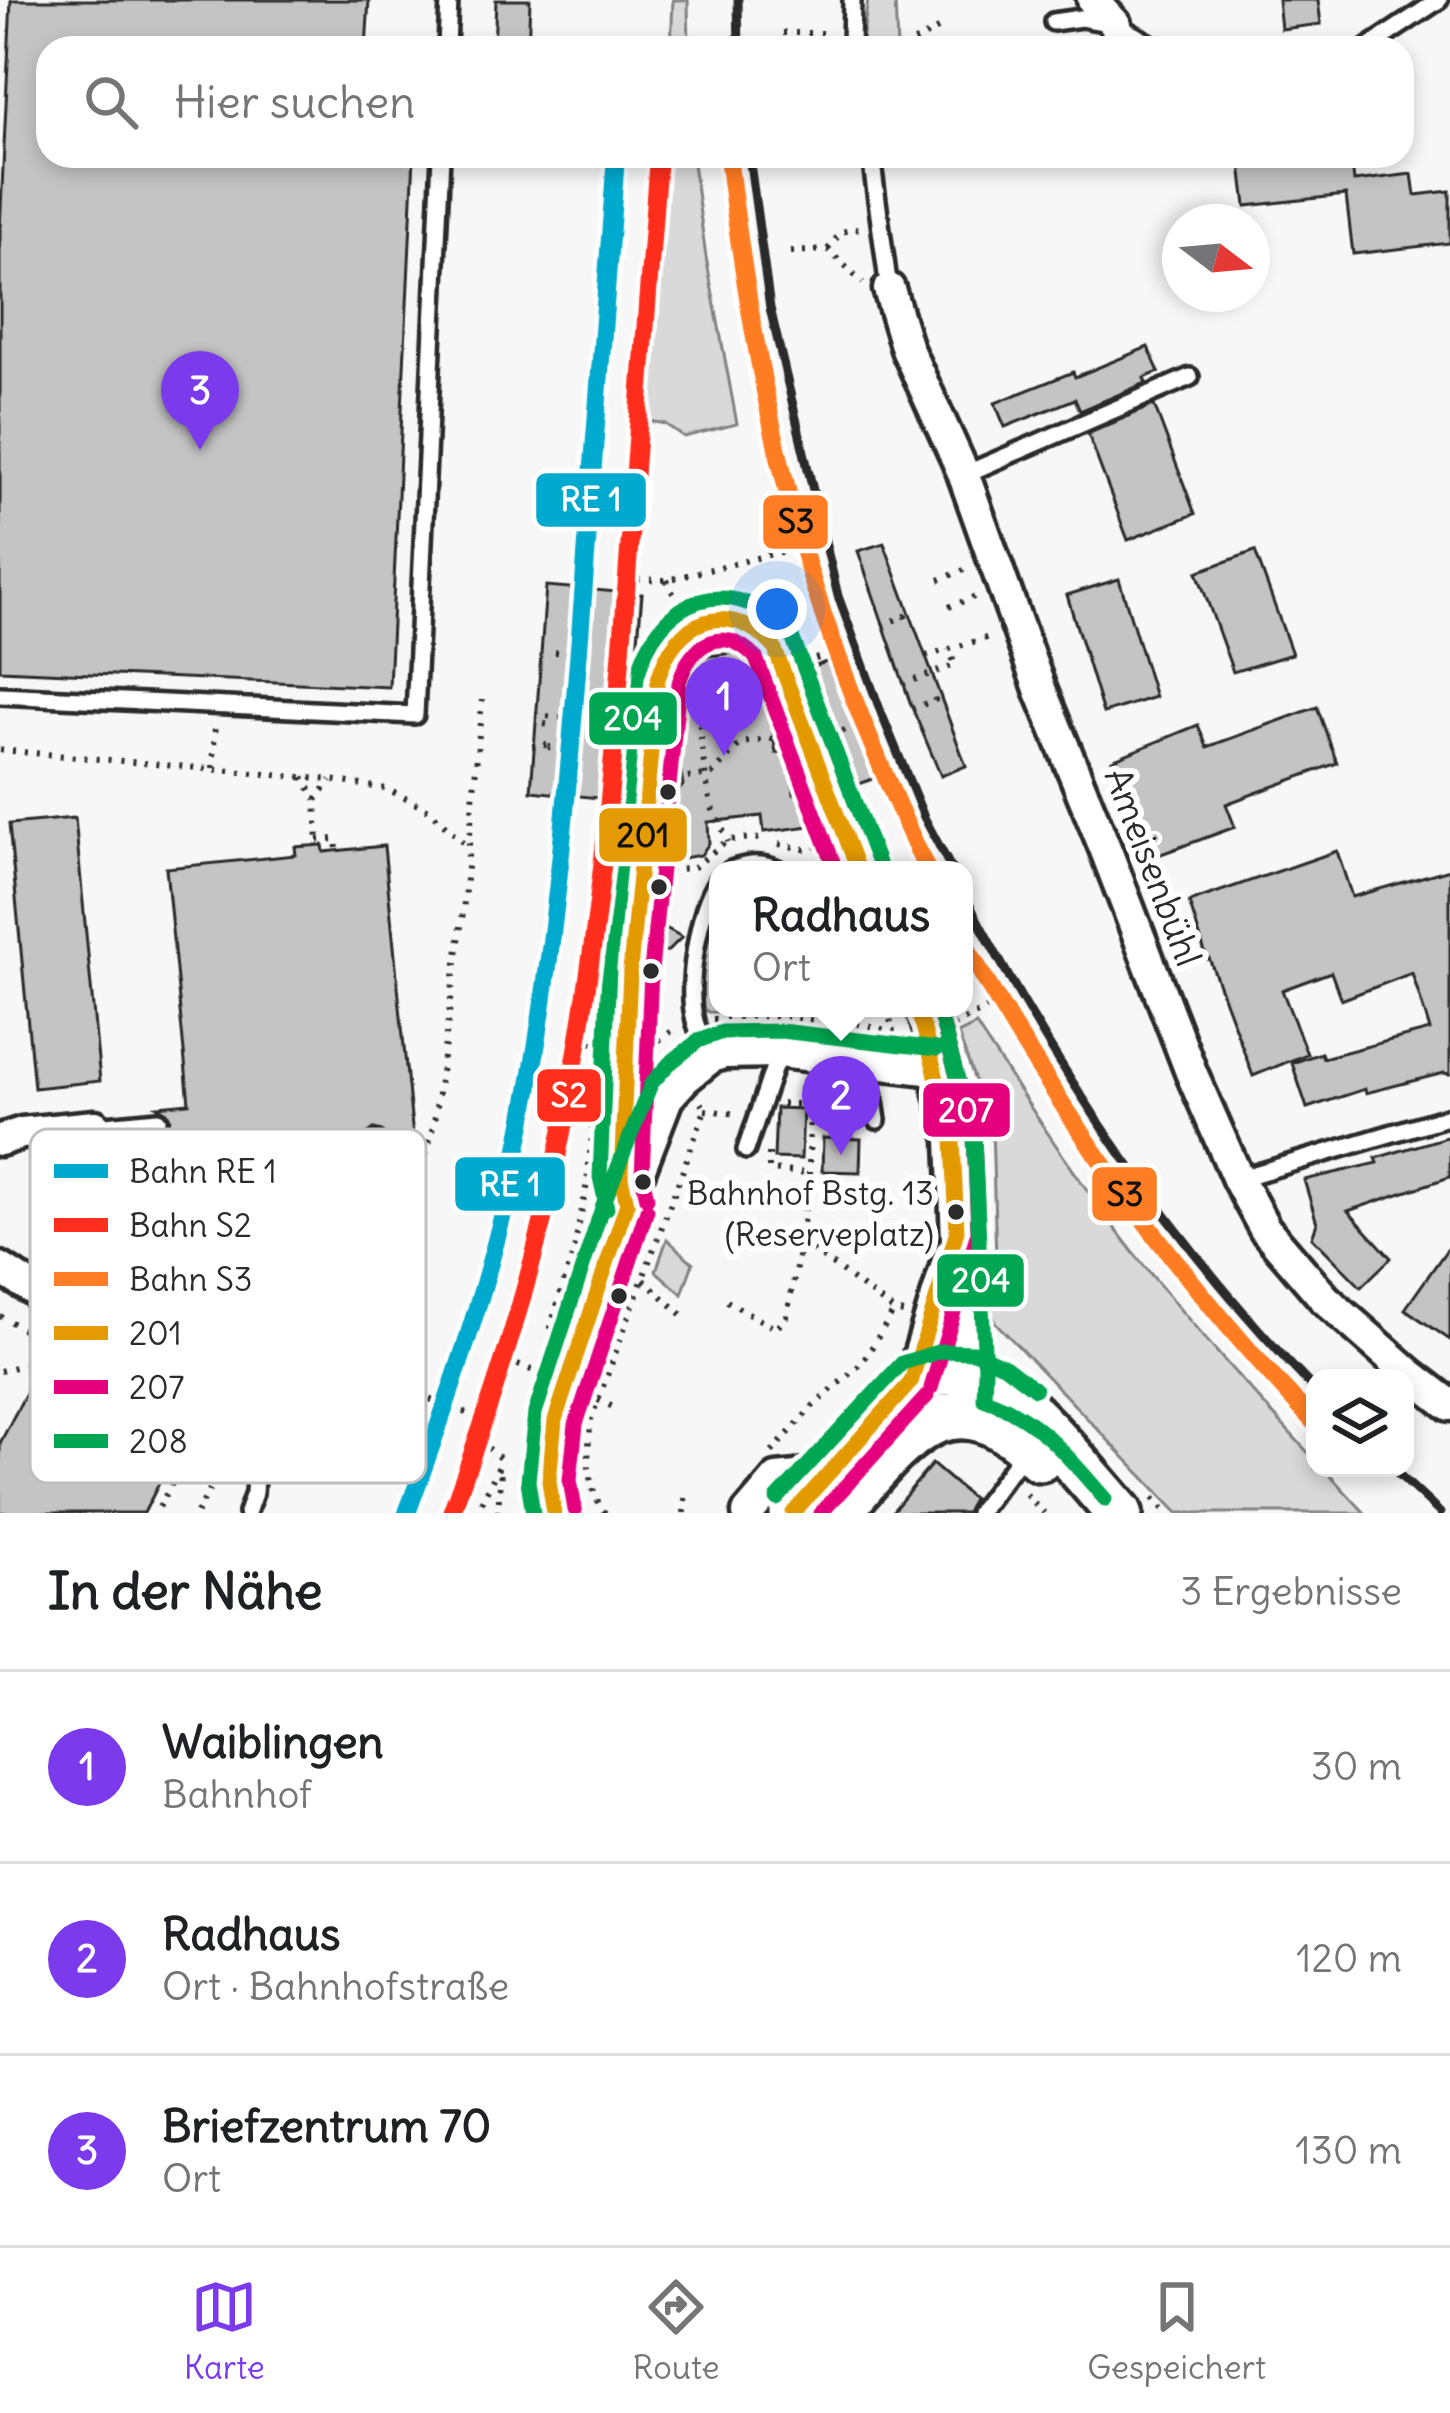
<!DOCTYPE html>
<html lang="de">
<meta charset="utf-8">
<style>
body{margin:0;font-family:Delius,sans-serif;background:#f6f6f6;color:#202124}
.controls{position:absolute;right:36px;bottom:36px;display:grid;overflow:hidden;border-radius:24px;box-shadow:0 6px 18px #0003}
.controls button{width:108px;height:108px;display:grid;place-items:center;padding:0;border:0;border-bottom:3px solid #e0e0e0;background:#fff;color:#202124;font:60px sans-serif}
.compass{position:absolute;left:1162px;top:204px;width:108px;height:108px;border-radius:50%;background:#fff;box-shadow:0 6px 18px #0003;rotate:106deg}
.you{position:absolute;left:777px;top:609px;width:42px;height:42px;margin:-30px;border:9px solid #fff;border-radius:50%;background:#1a73e8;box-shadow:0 0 0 18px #1a73e833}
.badge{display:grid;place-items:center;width:78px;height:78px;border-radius:50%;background:#7c3aed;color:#fff;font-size:39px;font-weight:700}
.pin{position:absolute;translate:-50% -99px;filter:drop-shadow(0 3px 6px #0008)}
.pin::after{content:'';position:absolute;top:63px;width:42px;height:36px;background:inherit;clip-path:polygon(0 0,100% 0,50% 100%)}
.popup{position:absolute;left:709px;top:861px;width:264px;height:156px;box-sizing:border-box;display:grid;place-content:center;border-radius:24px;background:#fff;filter:drop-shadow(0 3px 9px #0005);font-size:39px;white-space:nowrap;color:#757577}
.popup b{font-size:45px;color:#202124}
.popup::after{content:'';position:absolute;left:50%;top:100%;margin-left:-24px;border:24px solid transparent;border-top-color:#fff}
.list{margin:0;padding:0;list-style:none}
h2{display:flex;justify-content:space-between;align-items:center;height:156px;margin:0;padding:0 48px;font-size:51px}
h2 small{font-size:39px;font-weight:400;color:#757577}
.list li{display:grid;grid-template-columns:78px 1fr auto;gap:36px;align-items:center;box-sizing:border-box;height:192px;padding:0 48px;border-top:3px solid #e0e0e0}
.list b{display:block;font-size:45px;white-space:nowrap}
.list p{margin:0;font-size:39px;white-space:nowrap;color:#757577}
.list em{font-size:39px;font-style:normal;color:#757577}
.icon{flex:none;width:66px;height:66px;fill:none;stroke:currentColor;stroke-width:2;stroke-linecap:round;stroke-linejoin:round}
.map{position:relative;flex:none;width:1450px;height:1513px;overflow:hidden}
.search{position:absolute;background:#fff;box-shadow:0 6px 18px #0003;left:36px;right:36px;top:36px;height:132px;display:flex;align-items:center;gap:30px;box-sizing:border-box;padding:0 42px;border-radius:36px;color:#757577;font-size:45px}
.sheet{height:732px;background:#fff}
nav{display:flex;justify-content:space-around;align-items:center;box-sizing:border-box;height:168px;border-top:3px solid #e0e0e0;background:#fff;font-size:33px;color:#757577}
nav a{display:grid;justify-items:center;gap:6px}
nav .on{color:#7c3aed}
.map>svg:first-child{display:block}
.green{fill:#d9d9d9;stroke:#828282;stroke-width:3}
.building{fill:#c4c4c4;stroke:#2b2b2b;stroke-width:3}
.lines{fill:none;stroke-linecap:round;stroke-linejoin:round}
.lane-casing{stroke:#2b2b2b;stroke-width:24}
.street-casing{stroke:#2b2b2b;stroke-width:39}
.secondary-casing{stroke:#2b2b2b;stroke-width:54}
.path{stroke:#2b2b2b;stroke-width:6;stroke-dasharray:3 9;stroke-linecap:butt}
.lane{stroke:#fff;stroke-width:15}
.street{stroke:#fff;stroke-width:30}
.secondary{stroke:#fff;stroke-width:45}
.rail{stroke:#2b2b2b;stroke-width:9}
.path-bridge{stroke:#2b2b2b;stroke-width:6;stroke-dasharray:3 9;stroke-linecap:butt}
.bus-1-casing{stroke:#fff;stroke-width:24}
.bus-2-casing{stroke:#fff;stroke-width:24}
.bus-3-casing{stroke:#fff;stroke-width:24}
.bus-1{stroke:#e39a04;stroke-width:15}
.bus-2{stroke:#e5007d;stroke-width:15}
.bus-3{stroke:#00a651;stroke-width:15}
.rail-1-casing{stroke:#fff;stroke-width:27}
.rail-2-casing{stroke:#fff;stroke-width:27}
.rail-3-casing{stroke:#fff;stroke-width:27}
.rail-1{stroke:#00a9ce;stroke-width:18}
.rail-2{stroke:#ff2e1d;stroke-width:18}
.rail-3{stroke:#ff7d24;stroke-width:18}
.bus-dot{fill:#2b2b2b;stroke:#fff;stroke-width:4.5}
.labels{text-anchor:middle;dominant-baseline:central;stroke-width:12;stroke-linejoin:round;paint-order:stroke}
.bus-label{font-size:33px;fill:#2b2b2b;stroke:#fff;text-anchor:end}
.street-label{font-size:36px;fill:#2b2b2b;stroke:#fff}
.key{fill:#fff;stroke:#bfbfbf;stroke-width:3}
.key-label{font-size:33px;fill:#2b2b2b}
.line-badge{stroke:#fff;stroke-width:4.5}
.badge-label{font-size:33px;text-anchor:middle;font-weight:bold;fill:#fff}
.pale-badge-label{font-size:33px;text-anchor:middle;font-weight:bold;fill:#111}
</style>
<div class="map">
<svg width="1450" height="1513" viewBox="0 0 1450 1513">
<rect width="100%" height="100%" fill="#f7f7f7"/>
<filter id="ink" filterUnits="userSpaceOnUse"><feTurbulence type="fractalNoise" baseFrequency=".00833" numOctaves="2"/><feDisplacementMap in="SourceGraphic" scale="24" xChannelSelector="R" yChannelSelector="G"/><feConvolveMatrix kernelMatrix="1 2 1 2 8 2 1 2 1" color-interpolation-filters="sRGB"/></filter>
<g filter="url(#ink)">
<g class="green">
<path d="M673 0H688L689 48H671Z"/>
<path d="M868 0H895L897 48H861Z"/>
<path d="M664 156H692L706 257 737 424 684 437 665 424 649 421Z"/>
<path d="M718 900V1008H833L829 1013 708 1012 699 1006C701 971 701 932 718 900Z"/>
<path d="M976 1025C1027 1102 1077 1180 1133 1252 1190 1324 1252 1392 1315 1460V1468H1323L1365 1513H1178L995 1322 992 1314 996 1259 992 1127 958 1034Z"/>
<path d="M667 1239 693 1263 682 1294 656 1271Z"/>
</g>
<g class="building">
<path d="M11 0H369L366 48H48V156H414L389 687 0 670V230Z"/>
<path d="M496 0H530L528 48H494Z"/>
<path d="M1278 0H1318L1321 24 1281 29Z"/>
<path d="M1240 156H1351L1354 181 1412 174 1415 195 1450 191V243L1353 254 1346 195 1246 206Z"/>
<path d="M1148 347 1159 372 1144 378 1146 383 1080 411 1075 399 1005 427 995 403 1073 372 1075 377Z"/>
<path d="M1154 405 1195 514 1128 540 1088 434Z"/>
<path d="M884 543 966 766 941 776 911 705 858 551Z"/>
<path d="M1255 551 1292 654 1233 672 1197 572Z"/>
<path d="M1119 579 1155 697 1103 713 1067 595Z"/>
<path d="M546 586 642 594 615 906 588 904 599 798 531 791Z"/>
<path d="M739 652 751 662 755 690 767 698 776 753 789 751 794 794 806 792 810 826 764 832 762 816 708 822 709 843 701 855 678 859 664 850 660 816 683 785 672 713 682 699 677 674 688 659Z"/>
<path d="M828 661 875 778 852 787 809 669Z"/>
<path d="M1317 707 1337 763 1226 804 1235 827 1150 858 1112 760 1198 725 1207 747Z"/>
<path d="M75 818 100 1081 34 1088 9 824Z"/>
<path d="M323 845 324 852 384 846 413 1137 388 1140 382 1131 374 1129 366 1135 364 1142 351 1143 356 1205 352 1226 300 1270 252 1205 326 1145 194 1158 193 1139 161 1143 159 1132 168 1126 170 1118 167 1112 157 1106 189 1103 166 868 296 855 295 847Z"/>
<path d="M1337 851 1352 897 1450 869V1074L1444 1073 1366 1093 1365 1089 1307 1108 1292 1063 1321 1053 1323 1058 1430 1030 1412 973 1341 1000 1331 972 1282 990 1307 1054 1253 1076 1209 958 1207 959 1189 902Z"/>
<path d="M662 926 682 937 668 951 646 952 653 933Z"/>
<path d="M776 1108 803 1109 801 1159 774 1158Z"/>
<path d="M1450 1136V1177L1348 1211 1391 1258 1361 1287 1312 1237 1317 1223 1304 1180 1378 1163 1376 1158Z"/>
<path d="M823 1138 861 1139 860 1172 822 1171Z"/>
<path d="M130 1181 298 1293V1302L247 1381 74 1269Z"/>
<path d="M1450 1245V1340L1405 1309Z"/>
<path d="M31 1383 174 1454 144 1513H0V1443Z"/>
<path d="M932 1464 973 1499 966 1513H891Z"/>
</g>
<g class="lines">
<g class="lane-casing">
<g id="lane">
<path d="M1053 22 1081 18 1115 24 1158 48"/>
<path d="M447 48 449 0"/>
<path d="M851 48 852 0"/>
<path d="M1367 48 1439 0"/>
<path d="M871 156 889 289"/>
<path d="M963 475 1190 377"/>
<path d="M0 695 415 715 441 156"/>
<path d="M731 870C748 864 761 862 778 870"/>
<path d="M915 1008 935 1070"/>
<path d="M711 1057C706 1045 698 1033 695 1021 686 986 698 910 718 880"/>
<path d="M831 1057 842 1008"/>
<path d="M868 1062 877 1120"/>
<path d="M95 1126 158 1120"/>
<path d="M746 1150 779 1052"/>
<path d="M1238 1179 1450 1116"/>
<path d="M624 1190 621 1178 630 970 658 679C661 669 663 659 668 651 684 621 724 611 753 627 762 632 767 640 774 647L858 870"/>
<path d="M370 1250 379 1183 376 1141"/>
<path d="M247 1513 254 1493 258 1432"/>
<path d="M978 1513 1023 1453"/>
</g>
</g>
<g class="street-casing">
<g id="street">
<path d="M1093 0 1115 24"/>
<path d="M889 289 907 349 962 470 1040 689 1105 848 1191 1072 1238 1179 1265 1229 1325 1299 1411 1375 1450 1405"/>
<path d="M0 1140 22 1133 95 1126"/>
<path d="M0 1268 214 1406C229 1410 246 1416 261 1414 300 1408 352 1285 370 1250"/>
<path d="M911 1382 950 1254"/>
<path d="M554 1513 549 1481 555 1420 623 1212 667 1098 684 1079 711 1057 724 1053 779 1052 935 1070 953 1140 963 1386"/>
<path d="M748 1513 777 1479 797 1477 834 1466"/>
</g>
</g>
<g class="secondary-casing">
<g id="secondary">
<path d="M793 1513 911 1382C936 1371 960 1366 985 1377 997 1382 1006 1392 1015 1400 1053 1435 1085 1474 1119 1513"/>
<path d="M837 1513C900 1442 948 1366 1040 1458"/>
</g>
</g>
<g class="path">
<path d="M783 33H830"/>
<path d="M904 48 943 26"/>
<path d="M828 249 841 232 860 228"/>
<path d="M791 252 828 250 863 283"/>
<path d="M614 579 667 580 797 548"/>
<path d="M667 580 680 609"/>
<path d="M939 580 969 568"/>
<path d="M949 607 979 595"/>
<path d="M882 625 905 616 907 622"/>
<path d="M555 652 572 654"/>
<path d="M696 652 736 644"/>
<path d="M926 656 993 636"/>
<path d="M609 660 625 663"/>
<path d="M804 663 830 654"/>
<path d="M903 684 955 665 949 649"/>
<path d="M912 709 935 700 933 695"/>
<path d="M535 715 567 718"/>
<path d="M544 724 550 725"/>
<path d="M700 725C702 749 706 794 715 815 719 825 725 831 728 842"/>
<path d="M831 735 857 726"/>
<path d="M603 739H618"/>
<path d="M532 746 548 745"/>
<path d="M548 747 565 749"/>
<path d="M0 750 331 780 387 789 429 810 468 847"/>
<path d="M213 768 215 727"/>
<path d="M303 777 316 800 318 845"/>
<path d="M676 780 712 774 741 743 786 737"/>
<path d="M316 800 331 780"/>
<path d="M318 840 336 839 337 850"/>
<path d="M779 844 804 849 825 845"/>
<path d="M659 872 660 870 693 868 728 840 754 838 767 841"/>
<path d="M580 948 603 952 607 962"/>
<path d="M888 1008 893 1034"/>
<path d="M943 1008 950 1027 990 1007"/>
<path d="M713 1019 772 1017 820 1021"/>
<path d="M857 1024 896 1032"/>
<path d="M567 1038 602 1045"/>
<path d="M649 1047 678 1027"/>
<path d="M782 1104H810L809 1173 801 1241 894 1311 904 1313"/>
<path d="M810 1104 842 1110 847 1091H850"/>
<path d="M705 1110 737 1114"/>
<path d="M769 1153V1170L809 1173"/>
<path d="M397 1233 421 1174 434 1123 463 912 482 700"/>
<path d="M644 1280 686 1318"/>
<path d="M727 1301 776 1329 787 1316 801 1241"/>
<path d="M0 1316 123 1386"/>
<path d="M550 1329 574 1250 587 1183 601 1047"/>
<path d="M495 1357 540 1373"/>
<path d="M501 1359 477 1431 488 1448 502 1460"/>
<path d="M0 1371 34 1362 190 1450 156 1513"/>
<path d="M598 1400 613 1407"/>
<path d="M493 1423 513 1364"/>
<path d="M772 1452 812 1407 862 1363 894 1311"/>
<path d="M1026 1494 1044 1513"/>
<path d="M1153 1498 1167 1513"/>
<path d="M197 1513 234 1445"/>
<path d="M476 1513 502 1460"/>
<path d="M498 1513 501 1470"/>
<path d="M605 1513C585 1487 587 1451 591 1419L705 1110 701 1103"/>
<path d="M684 1513 686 1489"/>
</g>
<use href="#lane" class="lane"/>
<use href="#street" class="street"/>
<use href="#secondary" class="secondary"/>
<g class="rail">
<path d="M738 0 739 48"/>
<path d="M749 156 770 308 838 596 882 715 924 817 952 870"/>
<path d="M964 894C1058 1075 1172 1243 1315 1390"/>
<path d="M1392 1468 1440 1513"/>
</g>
<path class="path-bridge" d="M340 1365 493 1423"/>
<g class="bus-1-casing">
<g id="bus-1">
<path d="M627 1203 621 1178 630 970 658 679C675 618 729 598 774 647L858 870"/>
<path d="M911 1382 957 1231 953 1140 923 1026 915 1008"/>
<path d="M554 1513 549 1481 555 1420 627 1203"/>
<path d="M793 1513 911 1382"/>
</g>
</g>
<g class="bus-2-casing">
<g id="bus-2">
<path d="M647 1198 642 1176 651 971 679 683C690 643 724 623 756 658L836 870"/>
<path d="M931 1388 978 1232 974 1137 938 1008"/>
<path d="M575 1510 570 1480 576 1424 647 1210"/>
<path d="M821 1513 927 1396"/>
</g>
</g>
<g class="bus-3-casing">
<g id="bus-3">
<path d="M938 1008 974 1137 985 1370 984 1399C1037 1416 1070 1459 1105 1499"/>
<path d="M607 1208 600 1177 609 968 637 677C657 596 732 570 791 634L878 863"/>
<path d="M777 1499 902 1363 941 1351 974 1352 1005 1366 1035 1389"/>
<path d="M533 1513 528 1481 535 1413 603 1205 651 1084 669 1064 698 1041 722 1032 781 1031 937 1049"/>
</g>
</g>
<use href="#bus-1" class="bus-1"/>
<use href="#bus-2" class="bus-2"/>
<use href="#bus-3" class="bus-3"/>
<g class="rail-1-casing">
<path id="rail-1" d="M407 1513C450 1397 490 1279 516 1158 552 986 566 810 580 636 593 476 604 316 616 156"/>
</g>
<g class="rail-2-casing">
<path id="rail-2" d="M451 1513C494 1397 532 1279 557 1157 598 962 614 763 628 564 638 429 648 293 658 157"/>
</g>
<g class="rail-3-casing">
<g id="rail-3">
<path d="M728 156C747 311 774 466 823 614 853 702 888 786 927 870"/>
<path d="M964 943C1065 1121 1174 1274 1315 1423"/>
</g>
</g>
<use href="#rail-1" class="rail-1"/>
<use href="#rail-2" class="rail-2"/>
<use href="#rail-3" class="rail-3"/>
</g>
</g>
<g class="bus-dot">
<circle cx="668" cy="792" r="10"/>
<circle cx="659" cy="887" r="10"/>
<circle cx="651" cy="971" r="10"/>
<circle cx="643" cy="1182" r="10"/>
<circle cx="956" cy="1212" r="10"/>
<circle cx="619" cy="1296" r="10"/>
</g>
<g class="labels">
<g class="bus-label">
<text x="934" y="1193">Bahnhof Bstg. 13<tspan x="934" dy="41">(Reserveplatz)</tspan></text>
</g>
<g class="street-label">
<text transform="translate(1153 867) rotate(69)">Ameisenbühl</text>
</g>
</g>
<rect x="30" y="1129" width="396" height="354" rx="18" class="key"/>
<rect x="54" y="1164" width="54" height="14" fill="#00a9ce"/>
<rect x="54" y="1218" width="54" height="14" fill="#ff2e1d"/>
<rect x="54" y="1272" width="54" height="14" fill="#ff7d24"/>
<rect x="54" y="1326" width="54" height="14" fill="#e39a04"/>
<rect x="54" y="1380" width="54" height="14" fill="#e5007d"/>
<rect x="54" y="1434" width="54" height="14" fill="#00a651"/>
<g class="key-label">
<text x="129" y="1183">Bahn RE 1</text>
<text x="129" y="1237">Bahn S2</text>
<text x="129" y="1291">Bahn S3</text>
<text x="129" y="1345">201</text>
<text x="129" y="1399">207</text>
<text x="129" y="1453">208</text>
</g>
<g class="line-badge">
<rect x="534" y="471" width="114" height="58" rx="12" fill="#00a9ce"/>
<rect x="761" y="493" width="69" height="58" rx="12" fill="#ff7d24"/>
<rect x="587" y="690" width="92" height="57" rx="12" fill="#00a651"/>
<rect x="597" y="806" width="92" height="58" rx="12" fill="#e39a04"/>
<rect x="535" y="1067" width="68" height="57" rx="12" fill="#ff2e1d"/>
<rect x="921" y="1081" width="91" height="58" rx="12" fill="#e5007d"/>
<rect x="453" y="1155" width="114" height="58" rx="12" fill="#00a9ce"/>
<rect x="1090" y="1165" width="69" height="58" rx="12" fill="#ff7d24"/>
<rect x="935" y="1252" width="91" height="57" rx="12" fill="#00a651"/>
</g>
<g class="badge-label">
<text x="591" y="511">RE 1</text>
<text x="633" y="730">204</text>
<text x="569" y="1107">S2</text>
<text x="966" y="1122">207</text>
<text x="510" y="1196">RE 1</text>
<text x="981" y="1292">204</text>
</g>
<g class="pale-badge-label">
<text x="796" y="533">S3</text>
<text x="643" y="847">201</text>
<text x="1125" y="1206">S3</text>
</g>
</svg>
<div class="controls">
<button><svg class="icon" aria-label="layers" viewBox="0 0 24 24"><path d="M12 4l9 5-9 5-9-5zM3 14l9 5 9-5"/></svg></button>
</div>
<svg class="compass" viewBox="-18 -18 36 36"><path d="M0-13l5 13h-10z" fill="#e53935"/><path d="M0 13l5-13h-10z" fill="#757577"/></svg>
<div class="you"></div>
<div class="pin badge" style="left:724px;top:756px">1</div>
<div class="pin badge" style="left:841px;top:1155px">2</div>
<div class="popup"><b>Radhaus</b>Ort</div>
<div class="pin badge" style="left:200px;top:450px">3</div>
<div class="search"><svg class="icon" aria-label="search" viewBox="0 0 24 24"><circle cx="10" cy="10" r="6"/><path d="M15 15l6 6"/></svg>Hier suchen</div>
</div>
<section class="sheet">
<h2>In der Nähe<small>3 Ergebnisse</small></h2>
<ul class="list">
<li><span class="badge">1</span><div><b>Waiblingen</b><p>Bahnhof</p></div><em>30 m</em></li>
<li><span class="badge">2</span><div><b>Radhaus</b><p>Ort · Bahnhofstraße</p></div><em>120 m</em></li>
<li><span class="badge">3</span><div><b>Briefzentrum 70</b><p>Ort</p></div><em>130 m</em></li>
</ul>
</section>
<nav>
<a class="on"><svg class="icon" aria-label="map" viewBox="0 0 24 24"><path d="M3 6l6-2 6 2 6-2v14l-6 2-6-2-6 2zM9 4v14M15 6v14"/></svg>Karte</a>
<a><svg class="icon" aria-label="directions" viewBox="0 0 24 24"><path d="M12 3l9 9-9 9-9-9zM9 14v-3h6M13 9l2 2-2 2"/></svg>Route</a>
<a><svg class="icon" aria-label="saved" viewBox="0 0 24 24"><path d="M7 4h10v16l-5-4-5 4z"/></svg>Gespeichert</a>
</nav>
